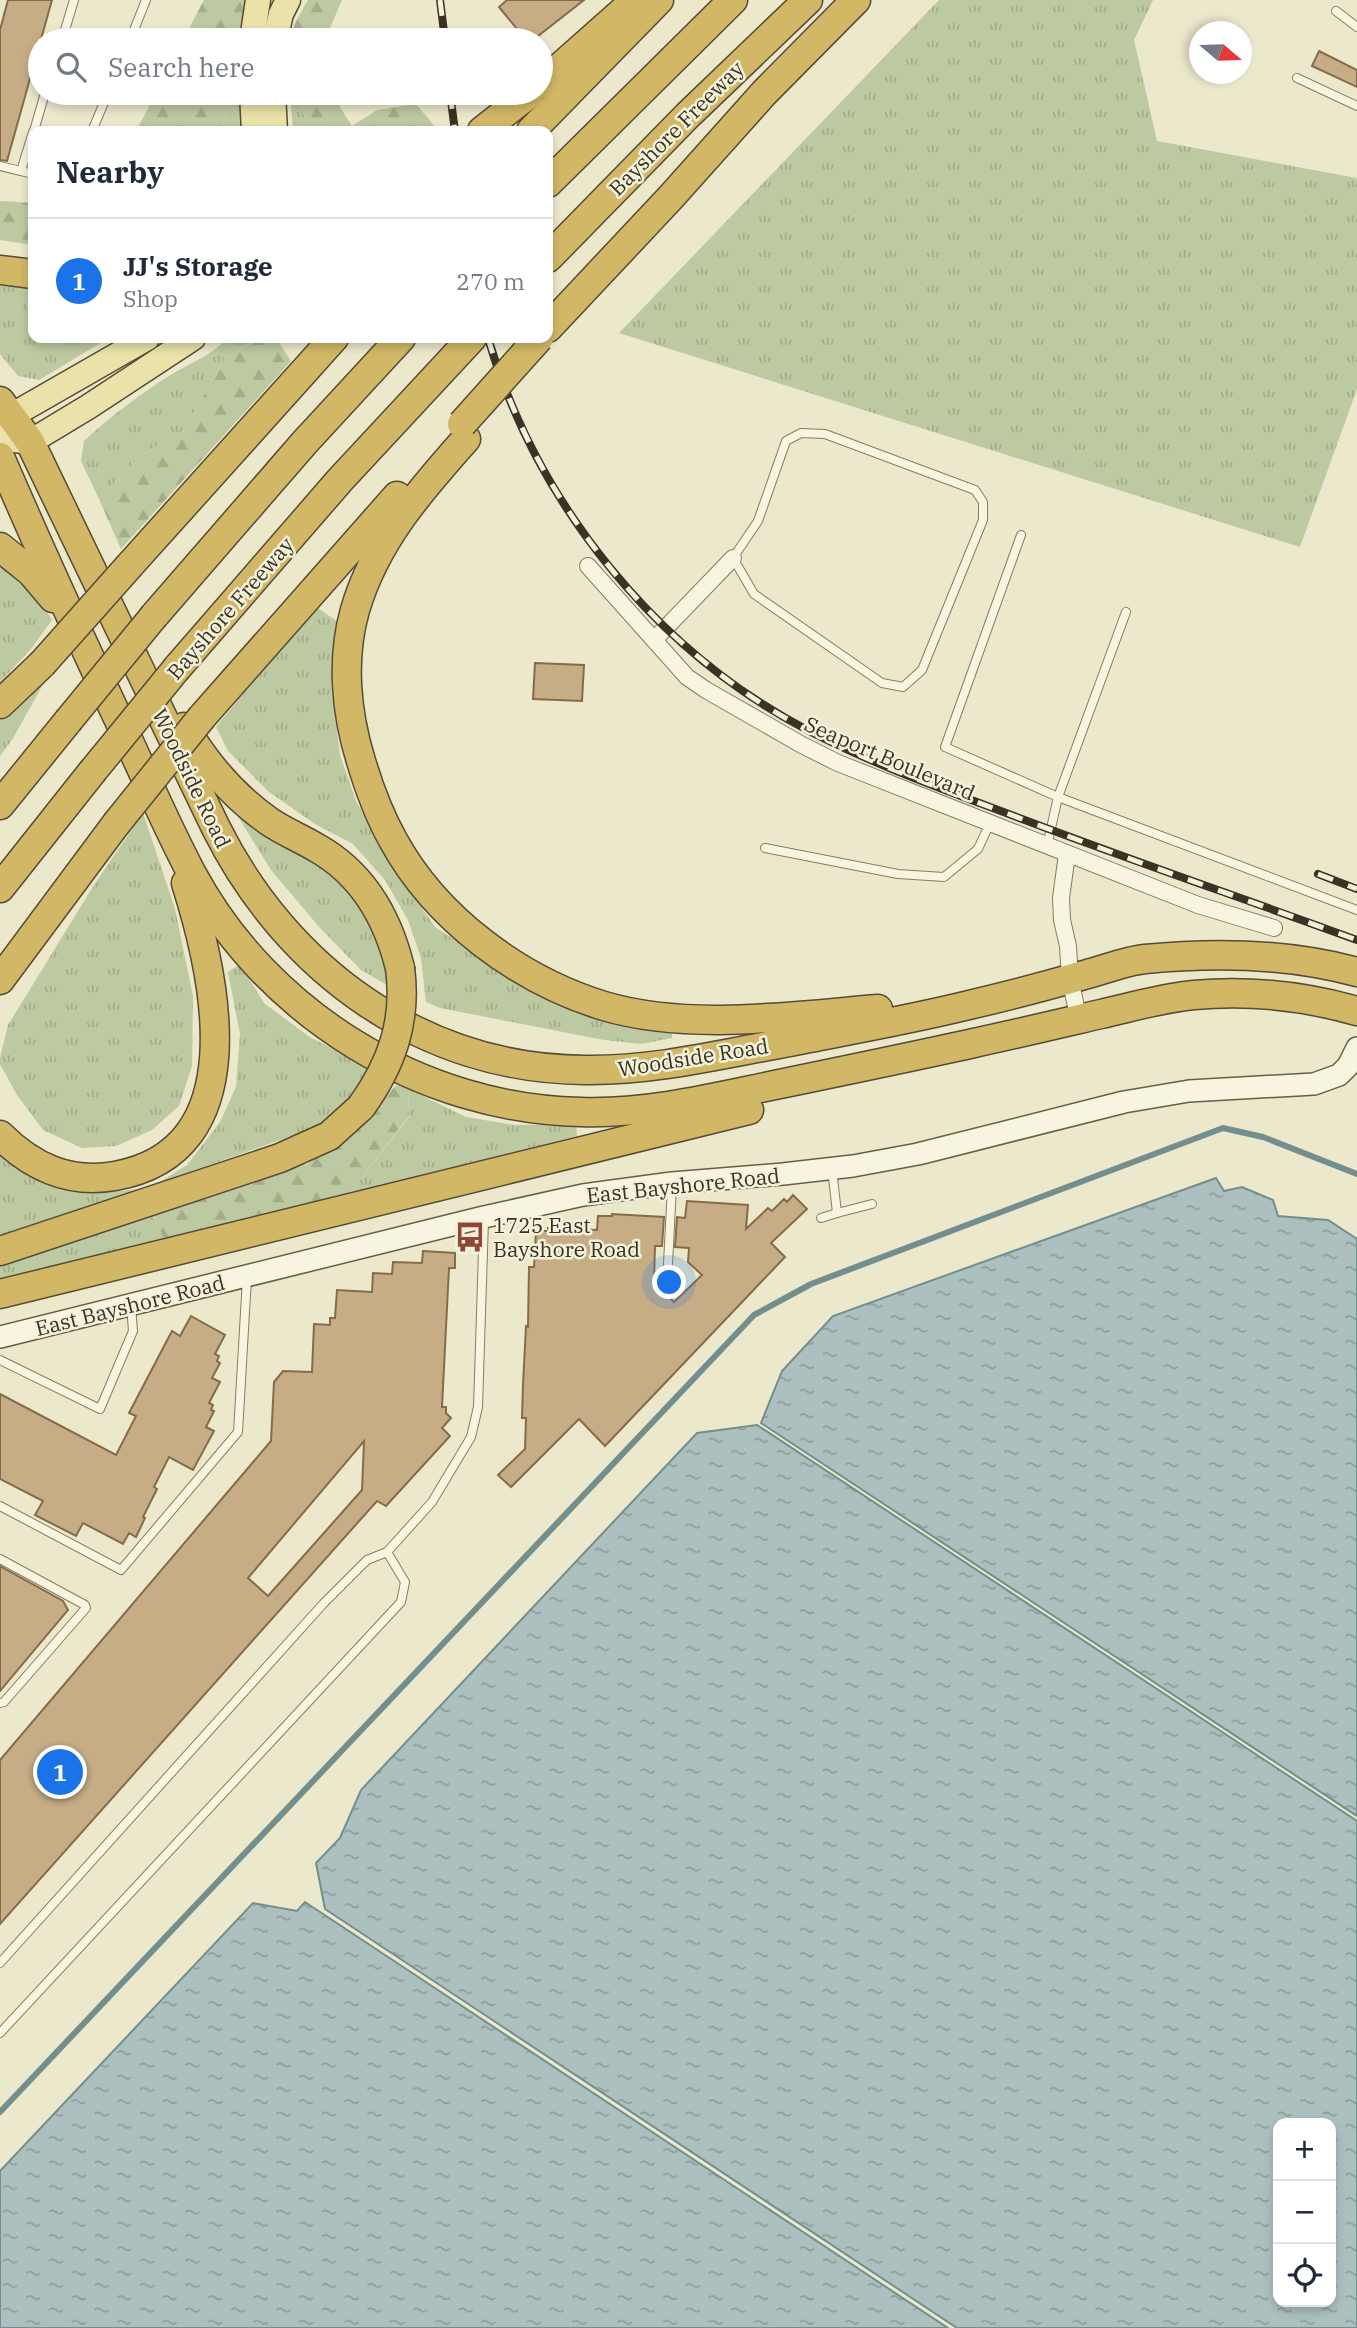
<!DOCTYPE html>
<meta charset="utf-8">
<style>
body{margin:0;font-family:"IBM Plex Serif",serif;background:#f6f6f7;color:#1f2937}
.controls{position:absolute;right:21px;bottom:21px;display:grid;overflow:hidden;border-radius:14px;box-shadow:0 4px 10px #0003}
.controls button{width:63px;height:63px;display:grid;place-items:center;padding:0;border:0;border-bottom:2px solid #e0e1e3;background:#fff;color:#1f2937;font:35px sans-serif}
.compass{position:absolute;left:1189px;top:21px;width:63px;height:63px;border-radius:50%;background:#fff;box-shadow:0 4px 10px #0003;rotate:109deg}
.you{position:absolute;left:670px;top:1283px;width:24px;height:24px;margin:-18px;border:5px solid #fff;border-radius:50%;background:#1a73e8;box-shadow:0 0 0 10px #1a73e833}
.badge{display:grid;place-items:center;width:46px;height:46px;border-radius:50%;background:#1a73e8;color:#fff;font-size:23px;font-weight:700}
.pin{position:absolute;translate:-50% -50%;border:4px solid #fff;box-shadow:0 2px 7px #0006}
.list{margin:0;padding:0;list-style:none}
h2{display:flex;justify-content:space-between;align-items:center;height:91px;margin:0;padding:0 28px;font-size:30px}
h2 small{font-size:23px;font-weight:400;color:#747a83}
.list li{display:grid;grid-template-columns:46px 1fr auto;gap:21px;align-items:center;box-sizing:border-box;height:126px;padding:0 28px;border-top:2px solid #e0e1e3}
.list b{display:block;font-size:26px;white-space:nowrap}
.list p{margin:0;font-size:23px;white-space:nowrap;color:#747a83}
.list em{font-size:23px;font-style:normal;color:#747a83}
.icon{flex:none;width:38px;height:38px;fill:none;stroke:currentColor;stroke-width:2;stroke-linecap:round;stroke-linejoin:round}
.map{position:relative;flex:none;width:1357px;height:2328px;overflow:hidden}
.search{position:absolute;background:#fff;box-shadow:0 4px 10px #0003;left:28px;top:28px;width:525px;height:77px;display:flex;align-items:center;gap:18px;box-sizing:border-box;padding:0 24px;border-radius:38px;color:#747a83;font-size:26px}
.panel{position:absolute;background:#fff;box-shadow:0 4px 10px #0003;left:28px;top:126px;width:525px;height:217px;border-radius:14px}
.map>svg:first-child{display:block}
.grass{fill:url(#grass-tufts)}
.forest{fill:url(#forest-firs)}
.water{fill:url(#water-ripples);stroke:#738f8d;stroke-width:2;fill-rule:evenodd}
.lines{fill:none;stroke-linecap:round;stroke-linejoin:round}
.stream{stroke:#738f8d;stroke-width:6}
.building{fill:#c6ad86;stroke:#846c49;stroke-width:2;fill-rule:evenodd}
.lane-casing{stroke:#877d61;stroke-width:10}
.street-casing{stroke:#877d61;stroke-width:18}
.secondary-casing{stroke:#695e44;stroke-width:24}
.primary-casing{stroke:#564b35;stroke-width:27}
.highway-casing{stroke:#564b35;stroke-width:31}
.lane{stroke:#f7f4df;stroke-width:8}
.street{stroke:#f7f4df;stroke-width:16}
.secondary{stroke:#f7f4df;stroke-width:21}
.primary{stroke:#eae2a9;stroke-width:24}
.highway{stroke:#d1b766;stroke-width:28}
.rail-casing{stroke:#3a3223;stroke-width:8}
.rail{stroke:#f4f1db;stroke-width:5;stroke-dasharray:16;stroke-linecap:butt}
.highway-bridge-casing{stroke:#564b35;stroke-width:31;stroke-linecap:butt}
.highway-bridge{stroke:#d1b766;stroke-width:28}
.labels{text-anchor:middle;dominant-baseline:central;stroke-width:5;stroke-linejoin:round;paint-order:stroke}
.street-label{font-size:21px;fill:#3a3223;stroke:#f4f1db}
.poi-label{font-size:21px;fill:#3a3223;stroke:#f4f1db;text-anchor:start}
</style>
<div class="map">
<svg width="1357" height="2328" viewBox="0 0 1357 2328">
<defs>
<pattern id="grass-tufts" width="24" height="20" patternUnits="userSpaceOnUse" patternTransform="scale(1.75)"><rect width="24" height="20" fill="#bdc9a0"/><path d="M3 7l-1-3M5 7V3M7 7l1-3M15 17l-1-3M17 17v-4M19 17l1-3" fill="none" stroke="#a3ad8a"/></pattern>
<pattern id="forest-firs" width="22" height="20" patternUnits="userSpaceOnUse" patternTransform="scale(1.75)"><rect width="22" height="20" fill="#bdc9a0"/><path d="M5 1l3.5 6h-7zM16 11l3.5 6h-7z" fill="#a3ad8a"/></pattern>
<pattern id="water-ripples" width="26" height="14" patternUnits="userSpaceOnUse" patternTransform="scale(1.75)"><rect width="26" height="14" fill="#acc1bf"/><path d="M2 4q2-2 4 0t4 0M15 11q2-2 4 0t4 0" fill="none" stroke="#8d9d9b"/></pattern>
</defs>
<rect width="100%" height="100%" fill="#ece8cc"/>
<g class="grass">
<path d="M939 0H1153L1134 40 1157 141 1357 178V389L1300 547 619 333Z"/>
<path d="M231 93H241L243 131H220L229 106Z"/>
<path d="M290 93H298L304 115 313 131H293Z"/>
<path d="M0 286 33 288V338H109L39 380 18 376 0 354Z"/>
<path d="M227 338H261L225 357 184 430 140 456 99 499 81 461 84 441C111 416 140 394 172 374 191 363 212 355 227 338Z"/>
<path d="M0 557 30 583 52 620 31 649 0 682Z"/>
<path d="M315 606 341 624 331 684 340 755 356 801 396 870 435 927 502 970 672 1029V1038L641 1044 604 1040 440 1008 426 1002 421 958 408 920 385 880 353 844 315 824 269 792 228 751 216 727Z"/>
<path d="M46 679 12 740 0 756V720Z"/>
<path d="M231 805 313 852 370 912 394 989 361 970 320 928 271 870Z"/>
<path d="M143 813 175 909 193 996 192 1066 179 1106 152 1130 116 1146 82 1148 43 1130 17 1095 0 1064V1058L8 1025 94 885Z"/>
<path d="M240 964 264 1003 311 1038 371 1067 358 1093 326 1124 158 1183 187 1165 220 1122 236 1087 240 1034 228 972Z"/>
<path d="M408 1089 466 1117 514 1125 576 1124 577 1136 349 1194 409 1117Z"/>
<path d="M0 1153C35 1190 90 1196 138 1189L0 1237Z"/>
<path d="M152 1212 164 1240 0 1280V1260Z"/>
</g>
<g class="forest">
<path d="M204 0H247L237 40H183Z"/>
<path d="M308 0H342L330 28 329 40H290L295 23Z"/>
<path d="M156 93H231L229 106 220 131 174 127 167 131H136Z"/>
<path d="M298 93H331L352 126 377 110 416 104 437 129 313 131 304 115Z"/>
<path d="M0 201 33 203V245L0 240Z"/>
<path d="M261 338H276L291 361 121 549 99 499 140 456 184 430 225 357Z"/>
<path d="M396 1085 408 1089 409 1116 349 1194 164 1240 152 1212 251 1177 307 1164 358 1129Z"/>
</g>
<g class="water">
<path d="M1216 1178 1224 1191 1242 1187 1273 1200 1278 1216 1328 1220 1357 1239V1816L761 1423 782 1371 833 1316Z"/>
<path d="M757 1425 1357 1821V2328H957L325 1909 316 1863 340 1838 361 1790 697 1433ZM1278 2123H1331V2302H1278Z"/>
<path d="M305 1902 948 2328H0V2171L253 1903 297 1911Z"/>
</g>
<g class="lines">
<path class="stream" d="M0 2112 754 1315 811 1284 1223 1128 1263 1137 1357 1174"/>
</g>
<g class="building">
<path d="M8 0H52L7 161 0 160V30Z"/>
<path d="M507 0H584L533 40H526L499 7Z"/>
<path d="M1319 51 1357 70V87L1312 66Z"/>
<path d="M535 663 584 665 582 701 533 699Z"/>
<path d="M793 1195 807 1209 771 1243 785 1257 605 1446 579 1419 511 1487 498 1475 525 1449 526 1418H522L523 1385 526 1326 528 1327 529 1267H534L536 1231H548V1228L597 1230 598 1216H612V1214L664 1217 662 1246H655L654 1281 674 1302 702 1275 688 1262 689 1248 675 1247 677 1217 685 1218 687 1201 748 1205 746 1229 768 1208 772 1211 784 1199 787 1202Z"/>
<path d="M423 1251 455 1253V1268H449L442 1407H446V1413L451 1418 442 1428 450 1436 386 1506 377 1501 0 1924V1760L271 1441 274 1382 283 1371 312 1372 314 1324 330 1325V1318H335L337 1290 372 1292 373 1273 392 1274 393 1262 422 1263ZM364 1441 362 1490 268 1596 248 1578Z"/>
<path d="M191 1316 225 1335 215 1354 219 1356 217 1361 220 1363 212 1378 220 1382 209 1403 213 1405 211 1410 214 1411 206 1427 214 1431 193 1470 169 1457 154 1487 157 1489 143 1517 145 1518 136 1537 129 1533 123 1544 83 1523 76 1536 35 1515 43 1501 0 1479V1394L116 1455 136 1416 129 1413 172 1331 180 1336Z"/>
<path d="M0 1566 63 1601 68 1610 0 1691Z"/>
</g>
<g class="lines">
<g class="lane-casing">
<g id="lane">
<path d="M1336 11 1357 27"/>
<path d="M62 40 74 0"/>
<path d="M130 40 146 0"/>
<path d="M1297 78 1357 106"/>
<path d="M34 131 45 93"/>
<path d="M92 131 108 93"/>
<path d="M0 166 33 174"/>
<path d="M21 171 33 132"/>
<path d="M801 433 825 434 975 490 983 502V520L922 670 903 687 882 683 754 594 733 558 758 521 786 441Z"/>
<path d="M1021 535 945 747 1058 797 1357 910"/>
<path d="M1047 846 1058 797 1126 612"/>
<path d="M765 848 898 874 944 877 978 849 990 823"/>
<path d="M832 1169 837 1213 872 1204"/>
<path d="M821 1218 837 1213"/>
<path d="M668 1264 672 1186"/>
<path d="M0 1360 100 1409 133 1331 131 1306"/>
<path d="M0 1506 121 1570 238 1432 247 1278"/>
<path d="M0 1559 85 1605 86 1608 4 1702 0 1703"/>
<path d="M0 1963 323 1604 367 1560 387 1552 432 1502 471 1437 478 1407 484 1220"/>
<path d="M0 2033 401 1602 405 1582 387 1552"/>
</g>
</g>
<g class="street-casing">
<g id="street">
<path d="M588 566 687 677 706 690 802 745 838 763 1198 905 1274 928"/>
<path d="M655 639 733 558"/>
<path d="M1067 854 1061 898 1062 920 1068 946 1070 979 1079 1020"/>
</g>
</g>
<g class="secondary-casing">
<path id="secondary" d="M0 1337 484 1217 583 1195 672 1183 783 1174 853 1166 918 1154 1124 1102 1189 1091 1314 1084 1339 1075 1348 1066 1357 1048"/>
</g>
<g class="primary-casing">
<g id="primary">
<path d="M252 40 258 0"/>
<path d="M275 40 281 14 288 0"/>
<path d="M252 93 254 131"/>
<path d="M273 93 275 131"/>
<path d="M0 429 11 416 147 338"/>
<path d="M0 438 30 442 88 407 193 338"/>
</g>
</g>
<g class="highway-casing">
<g id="highway">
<path d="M541 84 629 6"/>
<path d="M482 131 530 93"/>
<path d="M531 131 659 0"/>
<path d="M548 183 733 0"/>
<path d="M548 258 688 115 808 0"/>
<path d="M0 270 33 274"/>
<path d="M548 328 671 197 764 93 856 0"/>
<path d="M0 401 30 442 216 828C287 970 422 1069 585 1070 652 1071 718 1055 784 1043 845 1031 908 1020 969 1005 1007 996 1046 986 1084 975 1104 970 1125 961 1145 959 1216 952 1287 953 1357 972"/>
<path d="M466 439C420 491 375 541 355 610 341 659 346 713 361 761 369 788 379 815 393 840 436 919 519 980 604 1006 688 1031 792 1016 878 1009"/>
<path d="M0 457C40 550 82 642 125 733 147 780 168 829 192 874 268 1015 422 1109 581 1112 645 1114 708 1099 770 1086 838 1072 906 1058 974 1043 1016 1034 1058 1024 1101 1014 1132 1007 1162 998 1194 995 1249 990 1304 996 1357 1011"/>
<path d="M0 547 31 572 53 598"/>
<path d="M130 565 334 338"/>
<path d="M154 616 305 442 401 338"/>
<path d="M177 668 340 480 472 338"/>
<path d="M0 704 42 664"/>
<path d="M202 717 397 496"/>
<path d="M184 727C206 764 234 797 270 822 285 832 302 839 317 848 363 874 388 919 400 968"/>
<path d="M0 805 68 721"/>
<path d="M0 888 92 772"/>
<path d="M0 980 116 824"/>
<path d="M0 1135C32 1167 69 1184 115 1176 255 1151 216 978 186 883"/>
<path d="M0 1251 280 1158 329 1136 361 1107"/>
<path d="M0 1294 749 1110"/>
</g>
</g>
<use href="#lane" class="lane"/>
<use href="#street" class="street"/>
<use href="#secondary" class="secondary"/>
<use href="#primary" class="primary"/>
<use href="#highway" class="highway"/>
<g class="rail-casing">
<g id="rail">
<path d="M440 0 445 40"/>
<path d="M450 93 455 131"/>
<path d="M488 338C537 504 656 652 811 732 879 767 951 792 1022 819 1133 861 1245 899 1357 940"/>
<path d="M1318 874 1357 889"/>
</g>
</g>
<use href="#rail" class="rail"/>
<g class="highway-bridge-casing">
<g id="highway-bridge">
<path d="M462 424 539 338"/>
<path d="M42 664 130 565"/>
<path d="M68 721 154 616"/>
<path d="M92 772 177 668"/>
<path d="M116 824 202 717"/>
<path d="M361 1107C392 1064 407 1021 400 968"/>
</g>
</g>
<use href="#highway-bridge" class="highway-bridge"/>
</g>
<defs>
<g id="bus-bare" transform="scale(2.415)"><path d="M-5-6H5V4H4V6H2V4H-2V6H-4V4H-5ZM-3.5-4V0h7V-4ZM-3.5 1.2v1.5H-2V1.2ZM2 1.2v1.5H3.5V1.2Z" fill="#914737" stroke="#f4f1db" stroke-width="2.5" paint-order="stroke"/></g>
</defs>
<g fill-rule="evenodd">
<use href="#bus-bare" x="470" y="1237"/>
</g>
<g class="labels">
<g class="street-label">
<text transform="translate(676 128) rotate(-45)">Bayshore Freeway</text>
<text transform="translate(230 608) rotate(-49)">Bayshore Freeway</text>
<text transform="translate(890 758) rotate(23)">Seaport Boulevard</text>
<text transform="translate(192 778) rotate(64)">Woodside Road</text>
<text transform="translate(693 1057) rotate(-9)">Woodside Road</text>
<text transform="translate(683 1185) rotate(-6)">East Bayshore Road</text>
<text transform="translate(130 1305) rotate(-14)">East Bayshore Road</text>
</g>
<g class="poi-label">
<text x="493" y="1225">1725 East<tspan x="493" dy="24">Bayshore Road</tspan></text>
</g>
</g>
</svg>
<div class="controls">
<button>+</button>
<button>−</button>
<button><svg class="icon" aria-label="locate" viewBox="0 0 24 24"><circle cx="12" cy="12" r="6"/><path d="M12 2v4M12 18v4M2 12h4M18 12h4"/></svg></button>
</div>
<svg class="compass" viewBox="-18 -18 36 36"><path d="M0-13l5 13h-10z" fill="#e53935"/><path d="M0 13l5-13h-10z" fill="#747a83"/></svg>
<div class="you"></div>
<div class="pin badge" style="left:60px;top:1772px">1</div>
<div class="search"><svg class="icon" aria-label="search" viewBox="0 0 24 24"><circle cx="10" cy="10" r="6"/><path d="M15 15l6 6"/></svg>Search here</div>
<section class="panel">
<h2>Nearby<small></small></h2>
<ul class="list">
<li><span class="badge">1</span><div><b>JJ's Storage</b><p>Shop</p></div><em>270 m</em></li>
</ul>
</section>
</div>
